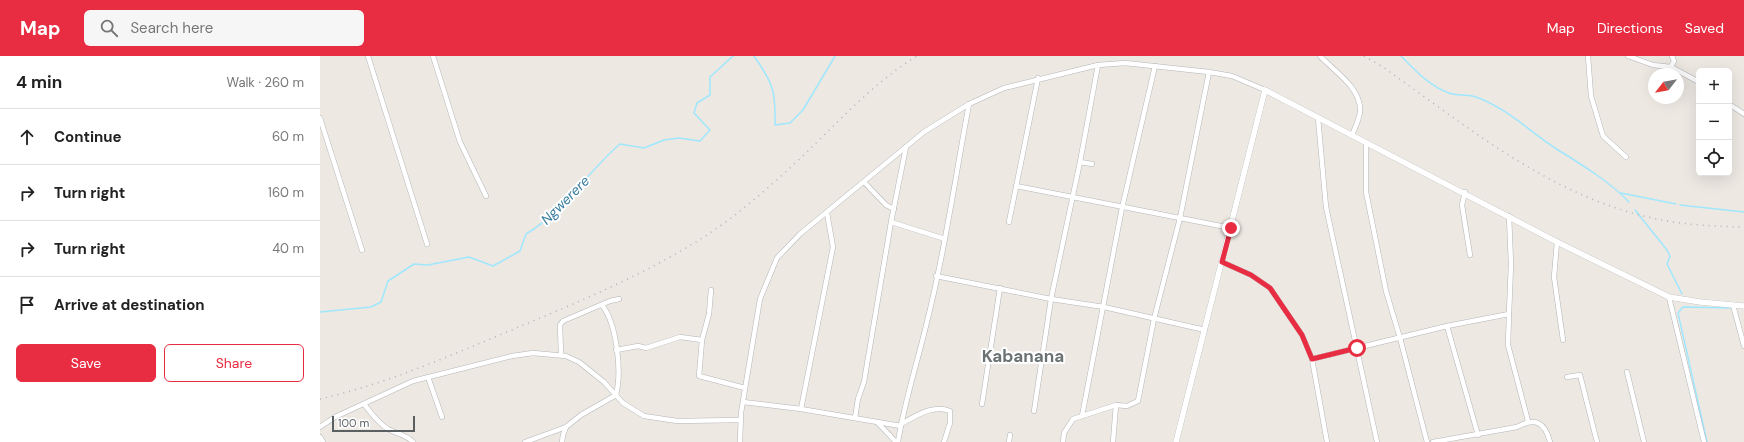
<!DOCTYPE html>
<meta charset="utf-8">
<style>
body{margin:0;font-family:"DM Sans",sans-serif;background:#f6f6f6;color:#222}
.controls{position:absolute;right:12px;top:12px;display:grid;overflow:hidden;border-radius:6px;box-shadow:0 4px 16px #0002}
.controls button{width:36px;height:36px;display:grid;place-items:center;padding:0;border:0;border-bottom:1px solid #e0e0e0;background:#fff;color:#222;font:20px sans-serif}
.compass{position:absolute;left:1328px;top:12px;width:36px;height:36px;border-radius:50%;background:#fff;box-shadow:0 4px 16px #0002;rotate:239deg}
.scale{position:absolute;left:12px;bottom:10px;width:83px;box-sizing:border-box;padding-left:4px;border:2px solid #5a5f62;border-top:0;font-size:11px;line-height:14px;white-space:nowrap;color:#5a5f62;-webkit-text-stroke:3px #fff;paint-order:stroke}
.stop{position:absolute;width:12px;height:12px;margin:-9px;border:3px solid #e82d42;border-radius:50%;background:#fff}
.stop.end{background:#e82d42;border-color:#fff;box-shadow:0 1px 4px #0008}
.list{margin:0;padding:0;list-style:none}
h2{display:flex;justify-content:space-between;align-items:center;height:52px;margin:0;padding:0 16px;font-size:17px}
h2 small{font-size:13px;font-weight:400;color:#767676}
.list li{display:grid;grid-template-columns:26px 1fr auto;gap:12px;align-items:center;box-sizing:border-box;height:56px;padding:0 16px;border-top:1px solid #e0e0e0}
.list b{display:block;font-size:15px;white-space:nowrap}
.list em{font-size:13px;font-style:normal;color:#767676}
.actions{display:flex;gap:8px;padding:12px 16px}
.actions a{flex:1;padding:9px 0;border:1px solid #e82d42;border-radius:6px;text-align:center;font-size:14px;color:#e82d42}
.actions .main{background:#e82d42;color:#fff}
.icon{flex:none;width:22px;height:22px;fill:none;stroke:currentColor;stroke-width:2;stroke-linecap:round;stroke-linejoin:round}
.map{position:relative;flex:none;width:1424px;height:386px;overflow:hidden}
header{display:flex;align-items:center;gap:24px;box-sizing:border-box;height:56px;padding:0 20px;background:#e82d42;color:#fff}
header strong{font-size:19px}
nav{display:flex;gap:22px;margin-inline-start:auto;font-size:14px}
.search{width:280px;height:36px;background:#f6f6f6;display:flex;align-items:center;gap:10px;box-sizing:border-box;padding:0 14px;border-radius:6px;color:#767676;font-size:15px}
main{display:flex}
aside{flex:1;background:#fff}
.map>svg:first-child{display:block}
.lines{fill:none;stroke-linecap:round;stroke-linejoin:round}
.stream{stroke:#a0e7fe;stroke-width:1.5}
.minor-casing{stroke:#b2b6b9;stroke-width:5.5}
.tertiary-casing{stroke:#b2b6b9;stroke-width:6}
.minor{stroke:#fff;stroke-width:4.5}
.tertiary{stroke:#fff;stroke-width:5.5}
.rail{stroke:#b1b2b2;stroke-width:1.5;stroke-dasharray:1 5;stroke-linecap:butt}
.route{stroke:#e82d42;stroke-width:5}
.labels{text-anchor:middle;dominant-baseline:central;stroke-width:4;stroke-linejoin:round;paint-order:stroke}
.water-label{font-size:14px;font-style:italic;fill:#397e9f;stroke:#fff}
.district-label{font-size:17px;font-weight:bold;fill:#6b7274;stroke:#fff}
</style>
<header>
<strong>Map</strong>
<div class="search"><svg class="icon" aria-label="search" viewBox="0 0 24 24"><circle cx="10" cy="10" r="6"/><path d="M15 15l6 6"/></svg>Search here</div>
<nav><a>Map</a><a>Directions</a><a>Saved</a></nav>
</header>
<main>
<aside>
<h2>4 min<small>Walk · 260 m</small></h2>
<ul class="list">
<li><svg class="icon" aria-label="ahead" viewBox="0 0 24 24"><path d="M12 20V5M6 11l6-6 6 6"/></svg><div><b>Continue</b></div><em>60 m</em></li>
<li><svg class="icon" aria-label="right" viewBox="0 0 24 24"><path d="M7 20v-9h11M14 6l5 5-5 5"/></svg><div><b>Turn right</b></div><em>160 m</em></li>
<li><svg class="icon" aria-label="right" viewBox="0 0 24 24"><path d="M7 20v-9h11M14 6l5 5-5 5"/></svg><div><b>Turn right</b></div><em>40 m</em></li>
<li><svg class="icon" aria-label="arrive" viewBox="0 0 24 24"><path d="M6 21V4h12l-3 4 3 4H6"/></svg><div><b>Arrive at destination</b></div></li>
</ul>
<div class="actions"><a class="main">Save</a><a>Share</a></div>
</aside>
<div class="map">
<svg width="1424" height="386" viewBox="0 0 1424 386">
<rect width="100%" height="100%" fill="#ede8e2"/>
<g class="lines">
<g class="stream">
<path d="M434 0C453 27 456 36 455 69L470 67 483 54 515 0"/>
<path d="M1081 0C1095 14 1109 30 1129 37 1137 40 1147 38 1156 41 1187 52 1210 76 1238 94 1261 108 1290 126 1309 146"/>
<path d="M1301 137 1356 148"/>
<path d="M1360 149 1424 156"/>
<path d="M1315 154 1347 194 1350 200 1347 208 1362 238"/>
<path d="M0 256 51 251 61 246 68 225 94 208 108 209 149 201 173 210 200 195 206 178C244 156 267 116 300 88L324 92 344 84 359 82 380 85 390 74 374 57 377 47 390 39V21L413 0"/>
<path d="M1387 386 1358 257 1363 251 1412 252"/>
</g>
<g class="minor-casing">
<g id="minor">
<path d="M48 0 107 188"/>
<path d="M113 0 140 86 166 140"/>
<path d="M1000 0C1014 15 1042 32 1040 56 1039 64 1035 72 1032 79"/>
<path d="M1268 0 1271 40 1283 80 1306 101"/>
<path d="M1308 0 1333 9 1351 11 1379 26"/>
<path d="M1351 11 1354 5 1352 0"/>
<path d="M1409 48 1424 58"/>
<path d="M0 62 42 194"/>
<path d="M998 62 1006 151 1057 386"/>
<path d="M1046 87V136L1066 235 1080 282 1107 386"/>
<path d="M772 108 760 106 778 9"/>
<path d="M544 126 566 149 574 153"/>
<path d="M696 130 911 172"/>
<path d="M1145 136 1142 149 1150 199"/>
<path d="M571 166 625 183"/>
<path d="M689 166 718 22"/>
<path d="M1237 186 1234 221 1243 284"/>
<path d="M902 206 931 219 950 232 982 279 992 303 1007 386"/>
<path d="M616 220 731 243 784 251 885 274"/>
<path d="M391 234 389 258 382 284 379 320 425 332"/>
<path d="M1349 241 1384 386"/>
<path d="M1413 249 1424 290"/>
<path d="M1189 258 1188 289 1208 365"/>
<path d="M1127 270 1158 379"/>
<path d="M296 294 318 290 326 292 360 281 382 284"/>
<path d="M241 299 240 269 243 265 290 245 299 243"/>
<path d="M992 303 1127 270 1189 258 1191 208 1189 160"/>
<path d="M1307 316 1324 386"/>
<path d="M108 321 122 361"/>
<path d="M1247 321 1260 319 1277 386"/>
<path d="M423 346 481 353 581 370"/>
<path d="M44 348C51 357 58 367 68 373 77 378 87 379 93 386"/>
<path d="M662 348 680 232"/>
<path d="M481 353 513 191 507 157"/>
<path d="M714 355 731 243 760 106"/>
<path d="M762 360 802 152 835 10"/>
<path d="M535 362 538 343 544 326 571 166 586 91"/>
<path d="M558 367 576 386"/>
<path d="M581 368C596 360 613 348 630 355V367L624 386"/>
<path d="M0 371 15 361 93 325 192 300 213 297 246 300 259 306 284 326 303 347 324 360 357 365 420 364"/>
<path d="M0 381 3 386"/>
<path d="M205 386 246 371 261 359 296 339C302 316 297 268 282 249"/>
<path d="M242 386 243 379 246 371"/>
<path d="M420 386 421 357 440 243 457 202 480 178 604 76 649 48 684 32 778 9 805 7 889 16 912 20 945 34"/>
<path d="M578 386C584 348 596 311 605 274 624 200 635 123 649 48"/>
<path d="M689 386 690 379"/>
<path d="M743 386 744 377 753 363 796 349 807 350 818 345 834 263 860 162 889 16"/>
<path d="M793 386 796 349"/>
<path d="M1113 386 1197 371C1215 361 1225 366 1230 386"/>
</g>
</g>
<g class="tertiary-casing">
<path id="tertiary" d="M856 386 945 34 1237 186 1349 241 1380 246 1424 250"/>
</g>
<use href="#minor" class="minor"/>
<use href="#tertiary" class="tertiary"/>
<g class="rail">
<path d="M1044 0 1063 11C1145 69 1228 138 1328 161 1360 169 1391 170 1424 171"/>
<path d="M0 343C69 327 129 300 194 273 268 242 351 208 415 159 443 137 471 112 496 87 528 56 559 23 597 0"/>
</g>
</g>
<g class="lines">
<path class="route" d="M911 172 902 206 931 219 950 232 982 279 992 303 1037 292"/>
</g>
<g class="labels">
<g class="water-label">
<text transform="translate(245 144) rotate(-45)">Ngwerere</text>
</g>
<g class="district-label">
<text x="703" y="300">Kabanana</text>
</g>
</g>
</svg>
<div class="controls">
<button>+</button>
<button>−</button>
<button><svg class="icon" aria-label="locate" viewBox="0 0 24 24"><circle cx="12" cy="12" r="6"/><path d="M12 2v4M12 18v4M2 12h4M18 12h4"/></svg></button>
</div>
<svg class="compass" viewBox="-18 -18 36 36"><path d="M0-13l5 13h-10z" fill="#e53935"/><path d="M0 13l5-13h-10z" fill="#767676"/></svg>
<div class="scale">100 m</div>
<div class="stop" style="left:1037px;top:292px"></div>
<div class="stop end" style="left:911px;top:172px"></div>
</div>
</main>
